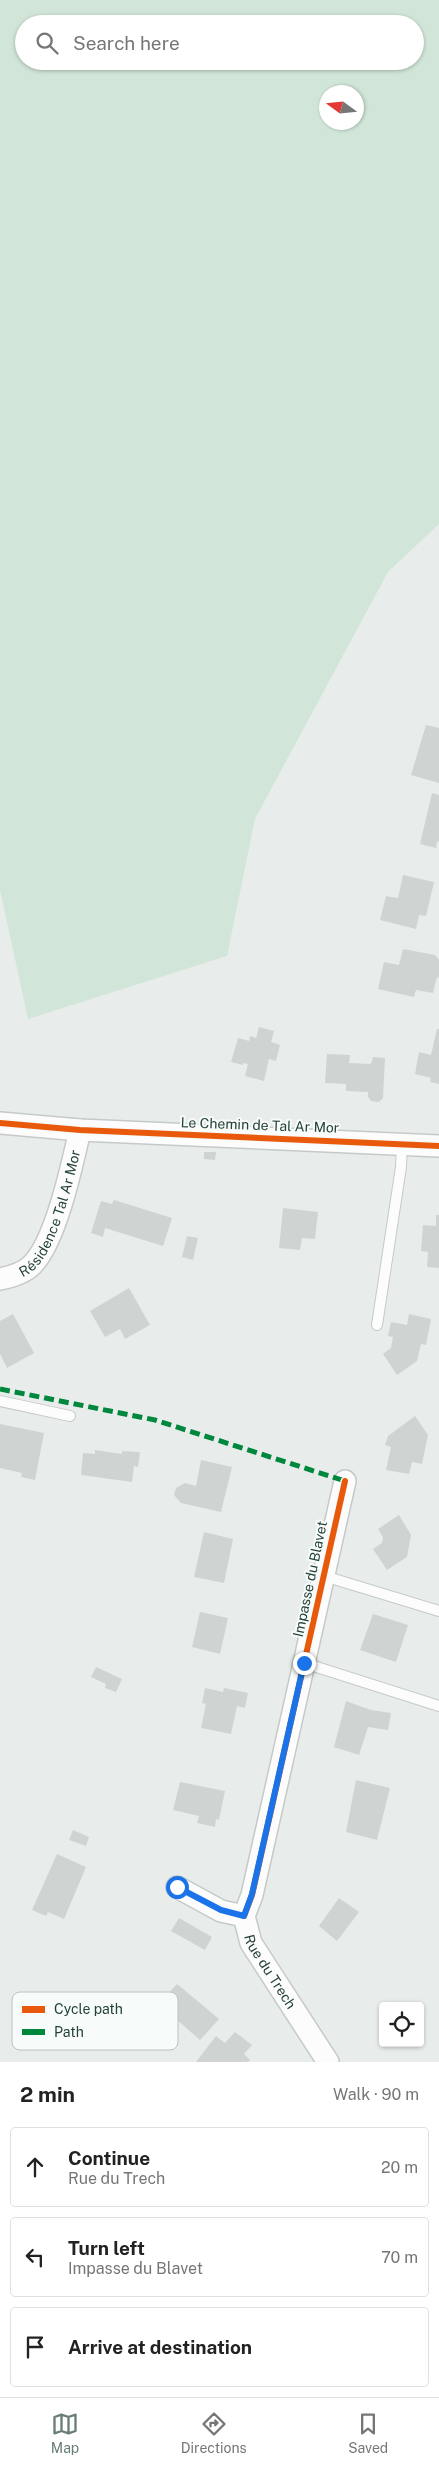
<!DOCTYPE html>
<meta charset="utf-8">
<style>
body{margin:0;font-family:"Public Sans",sans-serif;background:#f6f6f6;color:#222}
.controls{position:absolute;right:15px;bottom:15px;display:grid;overflow:hidden;border-radius:5px;box-shadow:0 1px 4px #0004}
.controls button{width:45px;height:45px;display:grid;place-items:center;padding:0;border:0;border-bottom:1px solid #e0e0e0;background:#fff;color:#222;font:25px sans-serif}
.compass{position:absolute;left:319px;top:85px;width:45px;height:45px;border-radius:50%;background:#fff;box-shadow:0 1px 4px #0004;rotate:285deg}
.stop{position:absolute;width:15px;height:15px;margin:-11px;border:4px solid #1a73e8;border-radius:50%;background:#fff}
.stop.end{background:#1a73e8;border-color:#fff;box-shadow:0 1px 5px #0008}
.list{margin:0;padding:0;list-style:none}
h2{display:flex;justify-content:space-between;align-items:center;height:65px;margin:0;padding:0 20px;font-size:21px}
h2 small{font-size:16px;font-weight:400;color:#767676}
.list li{display:grid;grid-template-columns:32px 1fr auto;gap:15px;align-items:center;box-sizing:border-box;height:80px;margin:0 10px 10px;padding:0 10px;border:1px solid #e0e0e0;border-radius:5px}
.list b{display:block;font-size:19px;white-space:nowrap}
.list p{margin:0;font-size:16px;white-space:nowrap;color:#767676}
.list em{font-size:16px;font-style:normal;color:#767676}
.icon{flex:none;width:28px;height:28px;fill:none;stroke:currentColor;stroke-width:2;stroke-linecap:round;stroke-linejoin:round}
.map{position:relative;flex:none;width:439px;height:2062px;overflow:hidden}
.search{position:absolute;background:#fff;box-shadow:0 1px 4px #0004;left:15px;right:15px;top:15px;height:55px;display:flex;align-items:center;gap:12px;box-sizing:border-box;padding:0 18px;border-radius:28px;color:#767676;font-size:19px}
.sheet{height:335px;background:#fff}
nav{display:flex;justify-content:space-around;align-items:center;box-sizing:border-box;height:70px;border-top:1px solid #e0e0e0;background:#fff;font-size:14px;color:#767676}
nav a{display:grid;justify-items:center;gap:2px}
nav .on{color:#697e78}
.map>svg:first-child{display:block}
.green{fill:#d1e6d8;fill-rule:evenodd}
.building{fill:#cfd4d2}
.lines{fill:none;stroke-linecap:round;stroke-linejoin:round}
.lane-casing{stroke:#c5cac8;stroke-width:12}
.street-casing{stroke:#c5cac8;stroke-width:24}
.lane{stroke:#fcfcfc;stroke-width:10}
.street{stroke:#fcfcfc;stroke-width:21}
.quiet{stroke:#00873e;stroke-width:5;stroke-dasharray:10 5;stroke-linecap:butt}
.cycleway-casing{stroke:#f7fbf9;stroke-width:9}
.cycleway{stroke:#e8590c;stroke-width:6}
.route{stroke:#1a73e8;stroke-width:6}
.labels{text-anchor:middle;dominant-baseline:central;stroke-width:4;stroke-linejoin:round;paint-order:stroke}
.street-label{font-size:14px;fill:#24423a;stroke:#f7fbf9}
.key{fill:#f7fbf9;stroke:#b8c4c0;stroke-width:1}
.key-label{font-size:14px;fill:#24423a}
</style>
<div class="map">
<svg width="439" height="2062" viewBox="0 0 439 2062">
<rect width="100%" height="100%" fill="#e8edeb"/>
<path class="green" d="M0 0H439V524L388 572 255 819 227 956 28 1019 0 890ZM24 24H415V61H24ZM326 92H356V122H326Z"/>
<g class="building">
<path d="M426 725 439 728V783L411 775Z"/>
<path d="M432 793 439 795V842L437 841 436 848 420 844Z"/>
<path d="M403 875 434 882 426 916 419 915 416 929 380 920 386 896 398 898Z"/>
<path d="M403 949 435 955 439 960V978L437 977 433 993 416 990 414 997 378 989 384 962 399 965Z"/>
<path d="M259 1027 274 1031 271 1042 280 1045 276 1061 269 1059 264 1081 245 1076 248 1064 243 1063V1065L231 1062 238 1038 249 1041 250 1036 256 1038Z"/>
<path d="M437 1029H439V1084L430 1082 431 1078 415 1074 419 1052 431 1055Z"/>
<path d="M327 1054 350 1055 349 1063 371 1064 373 1057 385 1058 383 1098 379 1102 371 1101 368 1097V1092L346 1091V1084L325 1083Z"/>
<path d="M204 1152H216L215 1160 204 1159Z"/>
<path d="M114 1200 172 1218 163 1246 105 1228 103 1237 91 1233 101 1201 112 1204Z"/>
<path d="M283 1208 318 1212 315 1239 302 1238 300 1250 279 1248Z"/>
<path d="M436 1215H439V1268L427 1267 428 1252 421 1251 423 1225 436 1226Z"/>
<path d="M187 1236 198 1238 193 1260 182 1257Z"/>
<path d="M129 1288 150 1325 125 1339 120 1329 105 1337 90 1311Z"/>
<path d="M13 1314 34 1353 7 1368 0 1354V1321Z"/>
<path d="M409 1314 431 1319 426 1345 421 1344 417 1361 397 1375 383 1354 391 1348 393 1337 388 1336 391 1322 407 1325Z"/>
<path d="M415 1416 428 1435 422 1464 412 1462 409 1474 386 1470 391 1447 385 1445 388 1436Z"/>
<path d="M0 1424 44 1433 35 1480 21 1477 22 1473 0 1468Z"/>
<path d="M95 1450 122 1454V1451L140 1452 138 1467 134 1466 132 1482 81 1475 83 1453 95 1454Z"/>
<path d="M201 1460 232 1467 221 1512 181 1503 174 1495 176 1488 185 1483 196 1486Z"/>
<path d="M399 1515 411 1535 407 1557 387 1570 373 1549 382 1543 383 1537 378 1529Z"/>
<path d="M204 1532 233 1539 224 1583 194 1577Z"/>
<path d="M200 1612 228 1618 220 1654 192 1647Z"/>
<path d="M373 1614 408 1625 396 1662 360 1650Z"/>
<path d="M96 1667 122 1679 116 1692 105 1688 106 1684 91 1677Z"/>
<path d="M205 1688 223 1692 224 1688 248 1693 245 1708 237 1706 231 1734 201 1728 206 1704 202 1703Z"/>
<path d="M346 1701 371 1710 391 1713 388 1730 368 1727 359 1755 334 1747Z"/>
<path d="M356 1780 390 1788 377 1840 346 1832Z"/>
<path d="M180 1782 225 1791 219 1820 216 1819 215 1827 197 1823 199 1816 173 1810Z"/>
<path d="M73 1830 89 1837 86 1846 69 1840Z"/>
<path d="M57 1854 86 1867 64 1919 48 1912 46 1916 32 1910Z"/>
<path d="M339 1898 359 1912 337 1941 319 1926Z"/>
<path d="M179 1918 212 1937 205 1950 171 1931Z"/>
<path d="M177 1984 219 2019 200 2040 159 2004Z"/>
<path d="M235 2032 252 2045 244 2054 250 2060 248 2062H196L216 2036 225 2043Z"/>
</g>
<g class="lines">
<g class="lane-casing">
<g id="lane">
<path d="M377 1325 401 1167 402 1144"/>
<path d="M0 1401 70 1416"/>
<path d="M324 1576 439 1611"/>
<path d="M304 1663 439 1706"/>
</g>
</g>
<g class="street-casing">
<g id="street">
<path d="M0 1123 80 1130 439 1146"/>
<path id="s1" d="M0 1279C10 1277 24 1273 32 1265 56 1241 72 1165 80 1130"/>
<path d="M177 1887 221 1911 244 1916"/>
<path d="M244 1916 252 1895 345 1481"/>
<path id="s2" d="M244 1916 251 1943 328 2062"/>
</g>
</g>
<use href="#lane" class="lane"/>
<use href="#street" class="street"/>
<path class="quiet" d="M0 1389 155 1420 345 1481"/>
<g class="cycleway-casing">
<g id="cycleway">
<path d="M0 1123 80 1130 439 1146"/>
<path d="M244 1916 252 1895 345 1481"/>
</g>
</g>
<use href="#cycleway" class="cycleway"/>
</g>
<g class="lines">
<path class="route" d="M177 1887 221 1910 244 1916 252 1894 304 1663"/>
</g>
<g class="labels">
<g class="street-label">
<text transform="translate(260 1125) rotate(2)">Le Chemin de Tal Ar Mor</text>
<text stroke="none"><textPath href="#s1" startOffset="90">Résidence Tal Ar Mor</textPath></text>
<text transform="translate(310 1579) rotate(-78)">Impasse du Blavet</text>
<text stroke="none"><textPath href="#s2" startOffset="62">Rue du Trech</textPath></text>
</g>
</g>
<rect x="12" y="1992" width="166" height="58" rx="8" class="key"/>
<rect x="22" y="2006" width="23" height="7" fill="#e8590c"/>
<rect x="22" y="2029" width="23" height="6" fill="#00873e"/>
<g class="key-label">
<text x="54" y="2014">Cycle path</text>
<text x="54" y="2037">Path</text>
</g>
</svg>
<div class="controls">
<button><svg class="icon" aria-label="locate" viewBox="0 0 24 24"><circle cx="12" cy="12" r="6"/><path d="M12 2v4M12 18v4M2 12h4M18 12h4"/></svg></button>
</div>
<svg class="compass" viewBox="-18 -18 36 36"><path d="M0-13l5 13h-10z" fill="#e53935"/><path d="M0 13l5-13h-10z" fill="#767676"/></svg>
<div class="stop" style="left:177px;top:1887px"></div>
<div class="stop end" style="left:304px;top:1663px"></div>
<div class="search"><svg class="icon" aria-label="search" viewBox="0 0 24 24"><circle cx="10" cy="10" r="6"/><path d="M15 15l6 6"/></svg>Search here</div>
</div>
<section class="sheet">
<h2>2 min<small>Walk · 90 m</small></h2>
<ul class="list">
<li><svg class="icon" aria-label="ahead" viewBox="0 0 24 24"><path d="M12 20V5M6 11l6-6 6 6"/></svg><div><b>Continue</b><p>Rue du Trech</p></div><em>20 m</em></li>
<li><svg class="icon" aria-label="left" viewBox="0 0 24 24"><path d="M17 20v-9H6M10 6l-5 5 5 5"/></svg><div><b>Turn left</b><p>Impasse du Blavet</p></div><em>70 m</em></li>
<li><svg class="icon" aria-label="arrive" viewBox="0 0 24 24"><path d="M6 21V4h12l-3 4 3 4H6"/></svg><div><b>Arrive at destination</b></div></li>
</ul>
</section>
<nav>
<a class="on"><svg class="icon" aria-label="map" viewBox="0 0 24 24"><path d="M3 6l6-2 6 2 6-2v14l-6 2-6-2-6 2zM9 4v14M15 6v14"/></svg>Map</a>
<a><svg class="icon" aria-label="directions" viewBox="0 0 24 24"><path d="M12 3l9 9-9 9-9-9zM9 14v-3h6M13 9l2 2-2 2"/></svg>Directions</a>
<a><svg class="icon" aria-label="saved" viewBox="0 0 24 24"><path d="M7 4h10v16l-5-4-5 4z"/></svg>Saved</a>
</nav>
